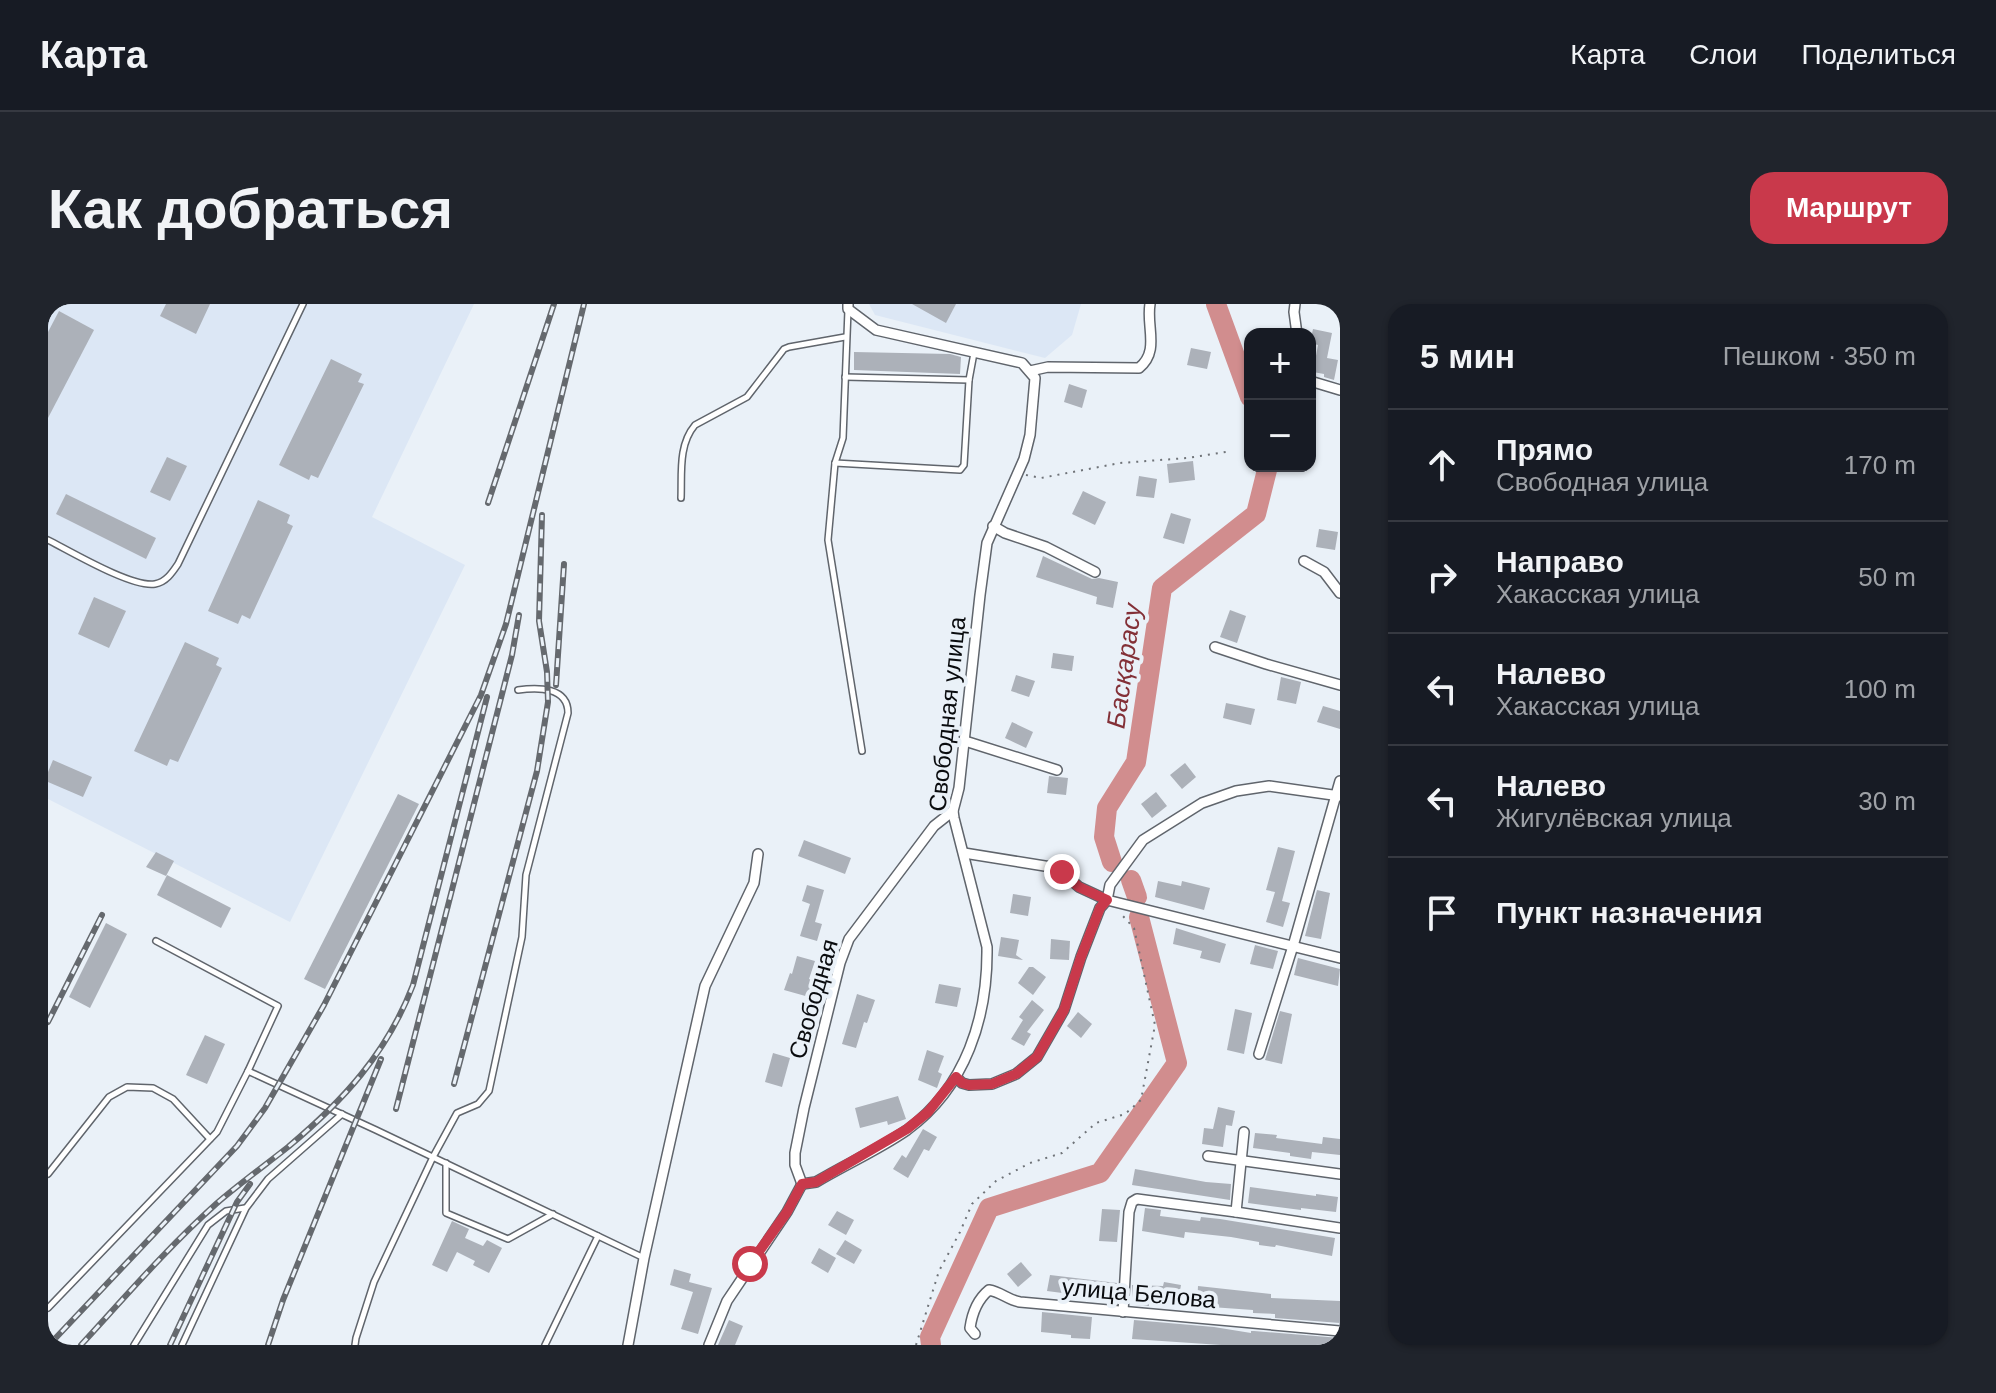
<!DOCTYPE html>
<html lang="ru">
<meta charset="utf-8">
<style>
body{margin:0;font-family:Helvetica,sans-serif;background:#20242c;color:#f1f3f6}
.controls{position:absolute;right:24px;top:24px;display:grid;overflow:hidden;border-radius:16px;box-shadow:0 2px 6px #0004}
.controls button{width:72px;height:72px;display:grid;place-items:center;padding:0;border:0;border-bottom:2px solid #363941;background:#171b24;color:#f1f3f6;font:40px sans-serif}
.stop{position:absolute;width:24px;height:24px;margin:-18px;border:6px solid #c9394b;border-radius:50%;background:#fff}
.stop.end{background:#c9394b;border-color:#fff;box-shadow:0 2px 8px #0008}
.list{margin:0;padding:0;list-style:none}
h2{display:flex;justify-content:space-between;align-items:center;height:104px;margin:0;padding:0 32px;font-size:34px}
h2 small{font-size:26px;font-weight:400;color:#9ea1a6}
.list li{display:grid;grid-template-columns:52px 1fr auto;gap:24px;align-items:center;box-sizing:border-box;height:112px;padding:0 32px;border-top:2px solid #363941}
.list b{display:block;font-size:30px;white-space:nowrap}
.list p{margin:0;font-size:26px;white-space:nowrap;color:#9ea1a6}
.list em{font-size:26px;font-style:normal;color:#9ea1a6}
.icon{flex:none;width:44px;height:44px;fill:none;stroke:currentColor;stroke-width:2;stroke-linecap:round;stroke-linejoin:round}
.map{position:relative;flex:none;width:1292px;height:1041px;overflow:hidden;border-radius:24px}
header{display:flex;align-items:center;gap:48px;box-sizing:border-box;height:112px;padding:0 40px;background:#171b24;border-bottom:2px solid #363941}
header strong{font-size:38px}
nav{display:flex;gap:44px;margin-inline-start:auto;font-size:28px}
.intro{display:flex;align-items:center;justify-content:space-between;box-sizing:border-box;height:192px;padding:0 48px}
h1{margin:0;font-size:56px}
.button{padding:20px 36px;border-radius:24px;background:#c9394b;color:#fff;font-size:28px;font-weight:700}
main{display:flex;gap:48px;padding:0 48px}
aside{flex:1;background:#171b24;border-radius:24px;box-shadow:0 2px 6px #0004}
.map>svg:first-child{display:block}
.built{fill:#dce7f5}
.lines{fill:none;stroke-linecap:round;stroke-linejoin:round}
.river{stroke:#d18d8e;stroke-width:20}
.building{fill:#acb1b9}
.lane-casing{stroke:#60656c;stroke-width:8}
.street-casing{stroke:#60656c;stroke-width:12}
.path{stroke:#6f7378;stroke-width:2;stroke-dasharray:2 6;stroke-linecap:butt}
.lane{stroke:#fff;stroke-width:5}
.street{stroke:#fff;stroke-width:9}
.rail-casing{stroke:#65696e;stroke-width:6}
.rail{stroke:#eaf1f8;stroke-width:3;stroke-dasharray:9;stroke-linecap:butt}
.route{stroke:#c9394b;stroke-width:10}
.labels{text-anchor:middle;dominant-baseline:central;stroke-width:8;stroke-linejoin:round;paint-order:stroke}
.street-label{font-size:24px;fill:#0a0c0f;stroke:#eaf1f8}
.water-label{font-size:26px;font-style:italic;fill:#833037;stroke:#eaf1f8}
</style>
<header>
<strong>Карта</strong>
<nav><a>Карта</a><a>Слои</a><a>Поделиться</a></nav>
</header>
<div class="intro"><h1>Как добраться</h1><a class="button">Маршрут</a></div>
<main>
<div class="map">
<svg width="1292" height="1041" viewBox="0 0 1292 1041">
<rect width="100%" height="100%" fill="#eaf1f8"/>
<g class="built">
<path d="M0 0H426L324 213 417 261 242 618 0 495Z"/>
<path d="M821 0H1033L1024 31 997 54 827 11Z"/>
</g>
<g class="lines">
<g class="river">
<path d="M1168 0 1202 93"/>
<path d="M1064 558 1056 533 1059 504 1088 458 1114 284 1208 210 1220 162"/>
<path d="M1083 576 1089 593"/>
<path d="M883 1041 882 1033 941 904 1052 869 1129 759 1091 613"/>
</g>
</g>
<g class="building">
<path d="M118 0H162L148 30 112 12Z"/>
<path d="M864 0H908L898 19Z"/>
<path d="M11 7 46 26 0 114V28Z"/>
<path d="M1265 25 1284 29 1279 54 1290 56 1286 76 1276 73V70L1265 68 1270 41 1262 39Z"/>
<path d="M1143 44 1163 48 1159 65 1139 61Z"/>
<path d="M806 48 902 50 913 53 912 70 806 66Z"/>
<path d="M283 55 314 70 310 78 316 80 270 174 263 171 261 176 231 161Z"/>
<path d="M1021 80 1039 86 1034 104 1016 98Z"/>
<path d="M119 153 139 162 122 197 102 188Z"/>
<path d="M1145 157 1147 176 1121 179 1119 160Z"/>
<path d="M1091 172 1109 175 1106 194 1088 192Z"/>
<path d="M1035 187 1058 198 1047 221 1024 210Z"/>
<path d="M18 190 108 234 98 255 8 210Z"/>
<path d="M210 196 242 211 239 219 245 222 202 315 194 311 190 320 160 307Z"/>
<path d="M1123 209 1143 215 1136 240 1115 234Z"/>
<path d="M1271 225 1290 228 1287 246 1268 243Z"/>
<path d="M995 252 1044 275 1051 274 1070 278 1065 304 1048 300 1049 293 988 273Z"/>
<path d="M46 293 78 307 61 344 30 330Z"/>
<path d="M1182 306 1198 312 1189 339 1172 333Z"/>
<path d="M137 338 171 354 168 361 174 364 130 458 122 455 119 462 86 447Z"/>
<path d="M1005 349 1026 352 1024 367 1003 364Z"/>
<path d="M968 371 987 377 981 393 963 387Z"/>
<path d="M1233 373 1253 378 1248 400 1229 396Z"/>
<path d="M1178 399 1207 405 1203 421 1175 414Z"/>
<path d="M1275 402 1292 407V425L1269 418Z"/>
<path d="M964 418 985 428 978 444 957 434Z"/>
<path d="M5 456 44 473 35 493 0 478V468Z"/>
<path d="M1137 459 1148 473 1134 485 1122 471Z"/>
<path d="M1001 472 1020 474 1018 491 999 489Z"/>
<path d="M1108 488 1119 502 1104 514 1093 500Z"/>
<path d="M350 490 371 500 277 685 256 675Z"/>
<path d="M756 536 803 554 797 570 750 552Z"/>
<path d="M1230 543 1247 547 1234 597 1242 599 1235 623 1218 618 1227 588 1218 586Z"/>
<path d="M108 548 126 557 118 572 98 563Z"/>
<path d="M119 571 183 604 173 624 109 591Z"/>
<path d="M1110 577 1133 582 1134 577 1162 584 1156 606 1107 593Z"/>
<path d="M759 581 776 586 767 618 774 620 769 637 752 632 762 600 754 597Z"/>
<path d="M1269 586 1282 589 1273 635 1257 632Z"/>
<path d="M965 590 983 593 980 612 962 609Z"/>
<path d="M58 619 79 630 42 704 21 693Z"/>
<path d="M1128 624 1178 640 1172 659 1152 654 1154 647 1125 640Z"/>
<path d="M953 633 971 636 968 651 975 656 950 652Z"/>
<path d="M1003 635 1022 637 1021 656 1002 655Z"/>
<path d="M1207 641 1230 647 1225 665 1202 660Z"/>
<path d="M749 652 767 657 761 675 766 677 761 693 736 686 742 669 744 670Z"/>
<path d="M1250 654 1292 665 1290 682 1246 671Z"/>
<path d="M981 663H985L998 673 985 691 970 679Z"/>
<path d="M891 680 913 684 909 703 887 699Z"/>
<path d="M809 690 827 696 819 719 816 718 808 744 794 740Z"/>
<path d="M984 696 996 706 979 728 983 730 976 742 963 735 975 716 971 713Z"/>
<path d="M1187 705 1204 709 1196 750 1179 746Z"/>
<path d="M1232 707 1244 710 1234 760 1217 756Z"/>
<path d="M1030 708 1044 720 1033 734 1019 722Z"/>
<path d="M157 731 177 740 159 780 138 771Z"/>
<path d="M879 746 896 752 890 768 894 770 889 784 870 776Z"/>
<path d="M725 749 742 754 734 783 717 778Z"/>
<path d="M850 792 858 815 840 821 839 817 812 824 807 804Z"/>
<path d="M1170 803 1187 807 1184 822 1178 821 1175 843 1154 840 1156 824 1165 825Z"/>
<path d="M875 825 889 833 881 847 876 845 860 874 845 865 854 851 858 854Z"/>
<path d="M1207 829 1229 831 1228 834 1274 840 1275 833 1292 835V851L1264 848 1263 855 1242 852V849L1205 844Z"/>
<path d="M1087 865 1158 878 1183 880 1182 896 1084 881Z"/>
<path d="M1202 883 1268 892V890L1290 893 1288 908 1253 904V906L1200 899Z"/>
<path d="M1097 904 1113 906 1112 912 1152 917 1153 913 1172 915 1287 934 1284 952 1228 941 1227 943 1211 941V938L1183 933 1137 928 1136 934 1094 927Z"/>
<path d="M1054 905 1072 906 1069 938 1051 937Z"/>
<path d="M789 907 806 916 798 931 780 921Z"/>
<path d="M404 917 421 925 417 934 435 942 439 936 454 944 441 969 425 961 427 957 409 948 399 968 384 961Z"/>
<path d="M797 936 814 946 806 960 788 950Z"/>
<path d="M771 944 788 954 780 969 763 959Z"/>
<path d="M973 958 984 971 970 983 959 970Z"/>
<path d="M626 965 643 970 641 978 664 984 650 1030 633 1025 645 988 622 981Z"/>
<path d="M1002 971 1069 979 1068 996 999 987Z"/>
<path d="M1116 978 1133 981 1130 999 1101 995V1002L1087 1001V998H1084V981L1115 982Z"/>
<path d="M1150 982 1223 990V994L1292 997V1019L1227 1014V1010L1205 1009V1006L1149 1002Z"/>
<path d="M994 1008 1044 1013 1042 1035 1023 1034V1031L993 1028Z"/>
<path d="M681 1016 695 1022 687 1041H670Z"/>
<path d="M1086 1016 1166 1023 1203 1029V1027H1206L1292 1034V1041H1173L1084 1035Z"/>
</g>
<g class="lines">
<g class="lane-casing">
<g id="lane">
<path d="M800 6 795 134 787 159 780 236 814 447"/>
<path d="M797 73 921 76 926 49"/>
<path d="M787 159 912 166 916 161 921 76"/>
<path d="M633 194C634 170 630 141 647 121L699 93 736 45 741 43 797 33"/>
<path d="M0 236C22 247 84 284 107 280 118 278 124 269 130 260L255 0"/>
<path d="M108 637 230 702 200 767"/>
<path d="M398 859V909L460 935 505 910"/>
<path d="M0 870 61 793 79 783 105 784 125 795 162 835"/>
<path d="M0 1004 169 828 200 767 328 826 596 954"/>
<path d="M86 1041 160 921 178 907 197 904"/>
<path d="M134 1041 198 904 220 875 294 810"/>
<path d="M307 1041 308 1034 326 978 385 853 409 809 430 800 441 787 474 633 478 571 520 409C520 383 490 383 470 386"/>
<path d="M497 1041 550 932"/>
</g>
</g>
<g class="street-casing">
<g id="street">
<path d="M1247 0 1246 8 1249 30"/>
<path d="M982 67 1000 63 1091 64C1112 47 1098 23 1102 0"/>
<path d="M1262 77 1292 86"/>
<path d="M945 222 957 229 998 243 1047 268"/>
<path d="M1256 257 1276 268 1292 289"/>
<path d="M1167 343 1218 360 1292 381"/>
<path d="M917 437 1009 466"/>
<path d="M916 549 1003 563 1014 568 1031 583 1059 596 1292 654"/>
<path d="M1211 750 1245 642 1292 477"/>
<path d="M908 773 914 779 921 781 944 780 968 770 989 753 1016 706 1033 653 1052 604 1059 596 1062 581 1095 536 1154 499 1188 487 1221 482 1292 492"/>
<path d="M1196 828 1188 908 1292 924"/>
<path d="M1160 852 1292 870"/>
<path d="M754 880 768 878C798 860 830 846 859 826 918 783 940 713 939 643L906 514 905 507 911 484 932 291 939 239 976 155 982 131 987 74 974 59 828 26 800 5V0"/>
<path d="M754 880 747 861V849L756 804 792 659 801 635 886 522 905 507"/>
<path d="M1075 1008 1081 908 1084 898 1089 895 1188 908"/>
<path d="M927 1030 922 1024C924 1010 930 995 941 986 953 988 960 996 972 998L1292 1027"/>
<path d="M580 1041 596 954 657 682 706 579 710 550"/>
<path d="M661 1041 679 997 739 908 754 880"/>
</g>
</g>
<g class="path">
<path d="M978 171 993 174 1072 159 1139 154 1178 148"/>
<path d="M868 1041 891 967 912 928 924 900 948 877 982 859 1014 849 1048 819 1077 810 1093 796 1107 721 1086 624 1074 611"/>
</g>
<use href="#lane" class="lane"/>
<use href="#street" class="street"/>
<g class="rail-casing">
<g id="rail">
<path d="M440 199 506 0"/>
<path d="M508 381 516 260"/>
<path d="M0 718 54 611"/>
<path d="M406 780 489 467 500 398 499 368 491 317 494 211"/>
<path d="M348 805 464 351 471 311"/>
<path d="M1 1041 189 842 217 804 276 701 433 391 458 320 536 0"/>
<path d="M33 1041C77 993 120 943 168 900 191 880 216 862 240 843 295 797 339 749 365 681L439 393"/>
<path d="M122 1041 189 898 202 880"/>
<path d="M220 1041 235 996 333 755"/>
</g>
</g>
<use href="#rail" class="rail"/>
</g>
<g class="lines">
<path class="route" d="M702 960 739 908 754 880 768 878 859 825 880 808 908 773 914 779 921 781 944 780 968 770 989 753 1016 706 1033 653 1052 604 1059 596 1031 583 1014 568"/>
</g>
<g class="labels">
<g class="street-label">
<text transform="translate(899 410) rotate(-84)">Свободная улица</text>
<text transform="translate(765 695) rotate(-74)">Свободная</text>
<text transform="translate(1091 989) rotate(5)">улица Белова</text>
</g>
<g class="water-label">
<text transform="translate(1076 362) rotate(-82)">Басқарасу</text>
</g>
</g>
</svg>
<div class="controls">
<button>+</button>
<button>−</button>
</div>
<div class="stop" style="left:702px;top:960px"></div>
<div class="stop end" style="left:1014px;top:568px"></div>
</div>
<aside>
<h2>5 мин<small>Пешком · 350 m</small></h2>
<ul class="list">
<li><svg class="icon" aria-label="ahead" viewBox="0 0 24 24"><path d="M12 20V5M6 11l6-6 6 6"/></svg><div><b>Прямо</b><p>Свободная улица</p></div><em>170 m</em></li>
<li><svg class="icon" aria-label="right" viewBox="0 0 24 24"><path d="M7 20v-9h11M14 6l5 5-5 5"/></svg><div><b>Направо</b><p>Хакасская улица</p></div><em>50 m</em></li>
<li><svg class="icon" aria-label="left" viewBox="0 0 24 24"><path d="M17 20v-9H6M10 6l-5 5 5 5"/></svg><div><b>Налево</b><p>Хакасская улица</p></div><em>100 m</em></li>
<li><svg class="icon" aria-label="left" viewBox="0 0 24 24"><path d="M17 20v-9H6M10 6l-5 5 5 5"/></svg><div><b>Налево</b><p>Жигулёвская улица</p></div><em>30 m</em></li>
<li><svg class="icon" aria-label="arrive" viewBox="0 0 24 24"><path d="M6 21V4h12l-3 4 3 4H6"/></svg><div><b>Пункт назначения</b></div></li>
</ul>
</aside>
</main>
